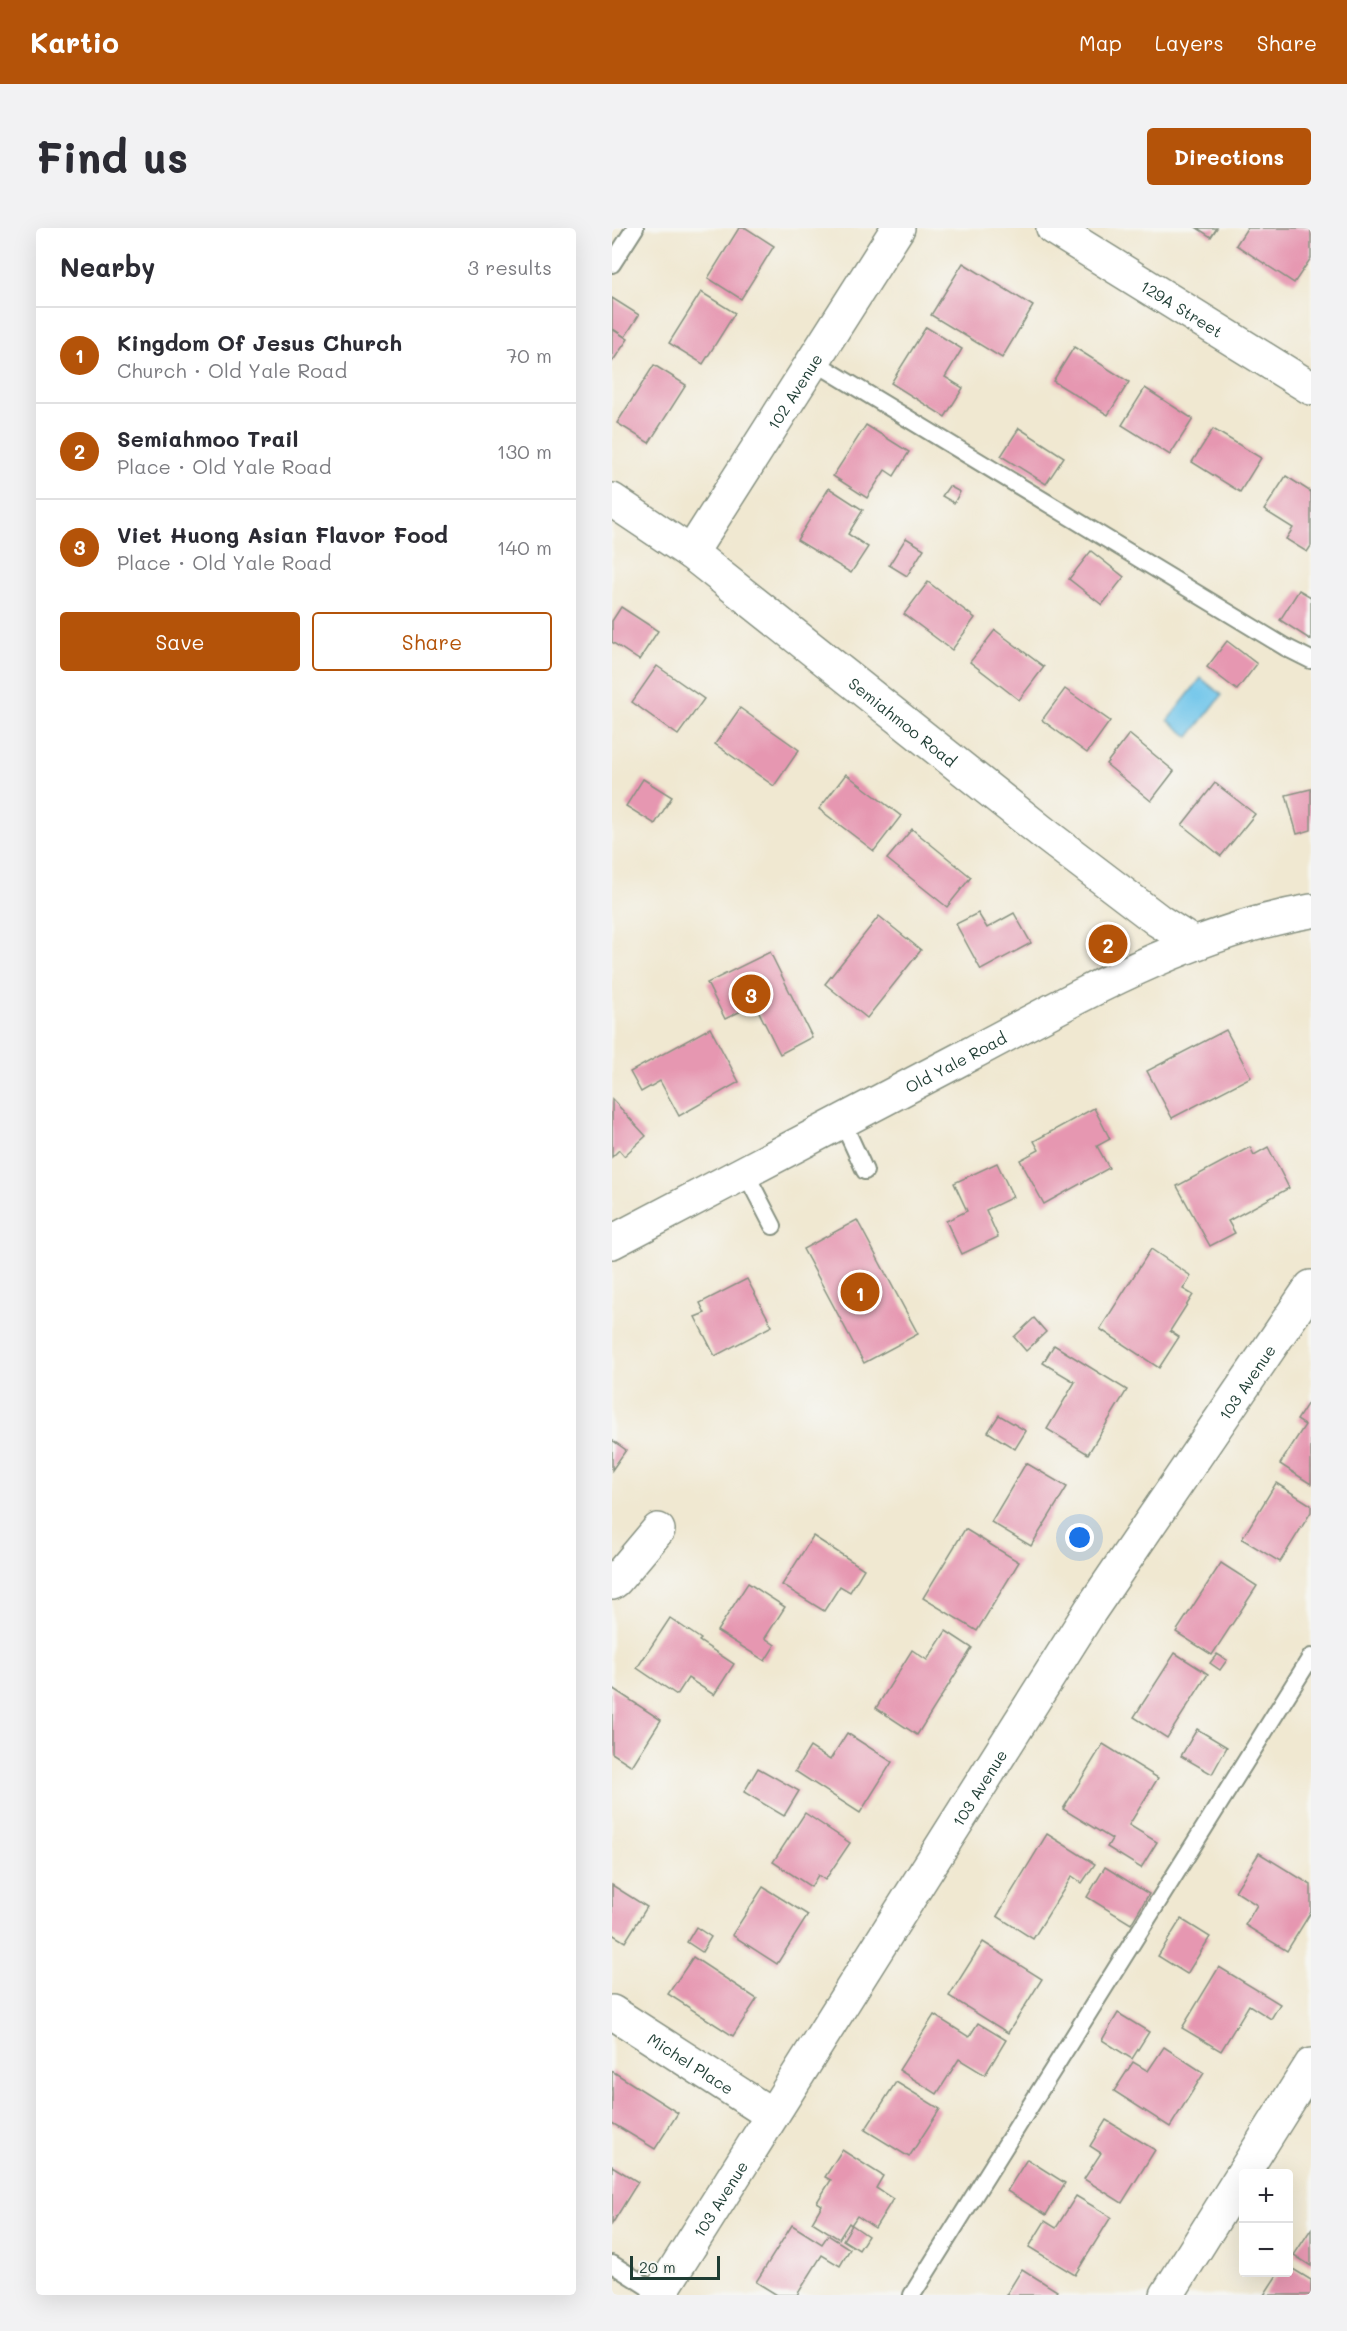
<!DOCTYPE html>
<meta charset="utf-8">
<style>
body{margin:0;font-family:Mali,sans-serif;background:#f2f2f3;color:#2b2b33}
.controls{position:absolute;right:18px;bottom:18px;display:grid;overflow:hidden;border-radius:6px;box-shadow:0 6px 24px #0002}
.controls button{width:54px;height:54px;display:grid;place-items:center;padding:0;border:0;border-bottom:2px solid #e1e1e2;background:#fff;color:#2b2b33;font:30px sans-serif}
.scale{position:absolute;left:18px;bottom:15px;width:90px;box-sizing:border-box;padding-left:6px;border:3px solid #1f3d34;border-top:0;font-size:16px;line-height:21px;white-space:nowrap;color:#1f3d34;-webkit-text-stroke:4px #f6f6f2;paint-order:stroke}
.you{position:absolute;left:468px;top:1310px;width:21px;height:21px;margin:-15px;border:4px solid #fff;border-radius:50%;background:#1a73e8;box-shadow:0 0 0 9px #1a73e833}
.badge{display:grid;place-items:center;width:39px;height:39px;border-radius:50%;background:#b45309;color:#fff;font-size:20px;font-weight:700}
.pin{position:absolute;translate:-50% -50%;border:3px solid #fff;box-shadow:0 2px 6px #0006}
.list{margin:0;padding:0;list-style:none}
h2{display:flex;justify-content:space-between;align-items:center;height:78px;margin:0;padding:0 24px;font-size:26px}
h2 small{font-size:20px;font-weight:400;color:#7c7c81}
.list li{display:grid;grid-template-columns:39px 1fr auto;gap:18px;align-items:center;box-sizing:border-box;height:96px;padding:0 24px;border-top:2px solid #e1e1e2}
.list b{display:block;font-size:22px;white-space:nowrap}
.list p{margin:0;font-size:20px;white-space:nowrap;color:#7c7c81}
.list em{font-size:20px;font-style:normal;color:#7c7c81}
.actions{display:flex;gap:12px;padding:18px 24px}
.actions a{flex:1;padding:14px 0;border:2px solid #b45309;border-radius:6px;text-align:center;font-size:21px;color:#b45309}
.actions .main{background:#b45309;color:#fff}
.map{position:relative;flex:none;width:699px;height:2067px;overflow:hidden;border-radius:6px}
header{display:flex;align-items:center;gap:36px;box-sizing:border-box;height:84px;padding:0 30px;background:#b45309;color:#fff}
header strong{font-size:28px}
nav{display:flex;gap:33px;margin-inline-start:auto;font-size:21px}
.intro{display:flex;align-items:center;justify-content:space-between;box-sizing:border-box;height:144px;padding:0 36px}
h1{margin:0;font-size:42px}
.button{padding:15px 27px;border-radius:6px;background:#b45309;color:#fff;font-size:21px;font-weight:700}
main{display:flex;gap:36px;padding:0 36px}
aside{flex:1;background:#fff;border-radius:6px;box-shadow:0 6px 24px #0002}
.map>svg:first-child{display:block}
.water{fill:#6dc4ea;stroke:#46808f;stroke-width:1.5}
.building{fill:#e697b1}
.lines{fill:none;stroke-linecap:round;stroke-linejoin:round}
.lane-casing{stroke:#889282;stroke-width:20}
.street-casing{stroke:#889282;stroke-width:36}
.secondary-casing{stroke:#889282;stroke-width:36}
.lane{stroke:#fff;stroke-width:16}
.street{stroke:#fff;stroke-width:33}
.secondary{stroke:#fff;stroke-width:33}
.labels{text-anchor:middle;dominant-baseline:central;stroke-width:4.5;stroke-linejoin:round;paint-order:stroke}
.street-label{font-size:16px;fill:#1f3d34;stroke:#f6f6f2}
</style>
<header>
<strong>Kartio</strong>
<nav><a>Map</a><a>Layers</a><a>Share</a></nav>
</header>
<div class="intro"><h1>Find us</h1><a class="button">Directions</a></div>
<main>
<aside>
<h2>Nearby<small>3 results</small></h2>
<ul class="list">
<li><span class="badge">1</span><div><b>Kingdom Of Jesus Church</b><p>Church · Old Yale Road</p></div><em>70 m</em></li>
<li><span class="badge">2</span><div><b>Semiahmoo Trail</b><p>Place · Old Yale Road</p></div><em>130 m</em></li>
<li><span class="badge">3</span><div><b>Viet Huong Asian Flavor Food</b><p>Place · Old Yale Road</p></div><em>140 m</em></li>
</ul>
<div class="actions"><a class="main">Save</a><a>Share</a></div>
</aside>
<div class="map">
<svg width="699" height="2067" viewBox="0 0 699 2067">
<rect width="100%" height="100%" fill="#f6f6f2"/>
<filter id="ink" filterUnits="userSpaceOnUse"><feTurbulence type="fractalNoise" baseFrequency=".0167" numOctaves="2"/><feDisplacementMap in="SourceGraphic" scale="12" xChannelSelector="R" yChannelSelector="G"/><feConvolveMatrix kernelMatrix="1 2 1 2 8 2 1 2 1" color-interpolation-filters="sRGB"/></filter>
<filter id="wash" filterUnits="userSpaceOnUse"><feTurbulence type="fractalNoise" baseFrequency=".008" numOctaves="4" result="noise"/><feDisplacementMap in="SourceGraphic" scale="24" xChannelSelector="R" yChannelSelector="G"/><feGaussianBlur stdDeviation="1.35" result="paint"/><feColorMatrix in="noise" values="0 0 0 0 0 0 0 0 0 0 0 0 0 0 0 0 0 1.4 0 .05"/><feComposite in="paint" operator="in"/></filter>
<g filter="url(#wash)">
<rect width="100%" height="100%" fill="#f0e8d1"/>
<path class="water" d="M589 450 610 467 577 509 556 492Z"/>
<g id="blocks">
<g class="building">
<path d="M127 0H134L162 18 129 71 96 50Z"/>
<path d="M585 0H605L599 9Z"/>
<path d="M635 0H699V30L682 55 624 17Z"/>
<path d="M351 35 421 78 390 130 319 87Z"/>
<path d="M89 64 123 85 91 136 57 115Z"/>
<path d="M0 70 27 87 13 109 0 100Z"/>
<path d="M314 99 350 121 333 149 351 160 333 189 279 155Z"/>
<path d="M0 101 16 111 0 134Z"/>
<path d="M462 119 517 154 496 187 441 153Z"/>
<path d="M42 137 74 157 37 215 5 195Z"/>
<path d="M533 160 581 191 558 227 510 197Z"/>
<path d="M254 197 297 224 282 248 273 242 255 270 221 248Z"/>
<path d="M407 200 452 229 434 256 389 228Z"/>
<path d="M601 201 649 230 628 264 580 234Z"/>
<path d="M674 248 699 264V318L695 324 674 311 681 300 652 282Z"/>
<path d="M337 258 348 264 342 275 330 268Z"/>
<path d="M217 260 251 282 236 306 256 319 239 345 185 312Z"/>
<path d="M294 310 312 321 295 348 277 337Z"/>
<path d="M479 323 512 349 490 377 457 351Z"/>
<path d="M316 354 363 390 340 422 292 386Z"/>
<path d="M687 362 699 369V412L668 392Z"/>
<path d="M9 379 46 403 27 432 0 414V393Z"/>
<path d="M383 402 432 439 407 472 358 434Z"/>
<path d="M615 413 645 436 625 462 595 439Z"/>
<path d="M45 438 92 471 66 507 20 474Z"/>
<path d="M453 461 498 493 475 525 430 492Z"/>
<path d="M128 480 187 522 162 558 103 516Z"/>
<path d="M517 506 562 543 539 573 494 536Z"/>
<path d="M234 546 289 588 262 623 207 581Z"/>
<path d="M31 551 60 569 43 596 14 578Z"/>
<path d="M603 555 643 586 609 628 570 597Z"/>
<path d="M699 561V602L685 606 674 567Z"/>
<path d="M300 601 359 649 335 679 275 631Z"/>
<path d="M366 685 375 700 402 685 419 715 369 742 344 696Z"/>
<path d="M267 688 309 722 255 790 213 756Z"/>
<path d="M158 724 200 809 168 826 143 776 113 791 95 755Z"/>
<path d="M98 800 127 854 67 888 48 853 29 864 18 844Z"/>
<path d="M614 802 639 849 560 890 535 843Z"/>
<path d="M0 871 34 908 12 928 7 922 0 929Z"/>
<path d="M482 880 498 911 485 918 497 940 432 976 408 932 427 922 422 913Z"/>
<path d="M638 919 642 927 656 919 677 960 616 993 623 1005 598 1018 565 958Z"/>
<path d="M385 935 401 969 374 982 386 1009 350 1026 334 993 355 983 342 955Z"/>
<path d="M245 992 306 1106 252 1135 191 1021Z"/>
<path d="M539 1021 579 1048 571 1061 581 1067 558 1103 567 1109 547 1140 488 1101Z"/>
<path d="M135 1051 160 1098 103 1128 83 1089 93 1085 88 1075Z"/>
<path d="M422 1090 434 1104 414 1123 402 1109Z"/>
<path d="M442 1117 515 1162 476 1226 435 1201 463 1154 431 1135Z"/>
<path d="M699 1170V1256L668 1236 693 1197 685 1192Z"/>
<path d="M387 1187 414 1203 403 1221 376 1204Z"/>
<path d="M0 1212 14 1222 0 1242Z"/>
<path d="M414 1235 455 1259 419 1318 379 1294Z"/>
<path d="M664 1255 699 1277V1284L668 1334 630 1311Z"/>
<path d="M353 1301 407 1334 365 1403 311 1370Z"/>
<path d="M201 1308 252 1341 238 1364 228 1358 212 1383 170 1357Z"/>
<path d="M609 1335 645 1358 600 1427 564 1404Z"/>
<path d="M136 1355 173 1379 153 1410 163 1417 153 1433 105 1403Z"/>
<path d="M58 1390 89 1411 87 1413 122 1436 102 1467 76 1450 65 1467 25 1440Z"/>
<path d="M334 1403 360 1420 305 1507 264 1480 300 1422 315 1432Z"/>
<path d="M563 1425 596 1446 555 1510 522 1489Z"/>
<path d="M605 1426 615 1432 608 1442 598 1435Z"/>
<path d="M0 1460 49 1492 20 1538 0 1525Z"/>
<path d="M585 1501 615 1519 600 1546 569 1528Z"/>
<path d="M235 1505 280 1534 248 1585 183 1543 198 1519 218 1532Z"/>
<path d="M491 1516 546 1550 517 1597 545 1614 529 1640 495 1619 500 1611 451 1581Z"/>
<path d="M146 1540 187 1563 172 1588 132 1564Z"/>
<path d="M193 1585 238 1615 213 1652 206 1647 199 1659 161 1634Z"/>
<path d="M435 1606 483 1636 470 1655 460 1648 421 1711 385 1688Z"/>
<path d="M647 1625 699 1657V1684L675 1723 633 1697 645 1677 623 1663Z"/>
<path d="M493 1639 537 1666 519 1696 475 1669Z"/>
<path d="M0 1657 35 1679 13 1714 0 1706Z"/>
<path d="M151 1659 196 1687 165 1736 120 1707Z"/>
<path d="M569 1691 598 1709 575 1746 546 1728Z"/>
<path d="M84 1699 99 1709 90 1724 75 1714Z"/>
<path d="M371 1714 430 1751 396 1805 337 1768Z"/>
<path d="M81 1729 145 1771 121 1808 56 1766Z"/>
<path d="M607 1739 668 1776 659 1791 637 1777 609 1823 570 1800Z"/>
<path d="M506 1785 537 1804 520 1831 490 1812Z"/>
<path d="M322 1787 357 1809 366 1795 394 1812 373 1847 347 1831 325 1866 287 1842Z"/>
<path d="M552 1819 592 1845 558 1899 502 1863 521 1834 536 1843Z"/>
<path d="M0 1843 66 1885 43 1921 0 1895Z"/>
<path d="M284 1854 328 1881 297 1929 253 1902Z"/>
<path d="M494 1892 543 1922 510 1975 472 1951 489 1925 478 1918Z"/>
<path d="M230 1922 271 1948 264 1960 281 1971 263 2000 245 1988 239 1997 237 1995 227 2011 200 1994 210 1977 205 1974 219 1952 213 1949Z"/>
<path d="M415 1931 453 1955 434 1987 395 1963Z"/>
<path d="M0 1938 26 1954 0 1996Z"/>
<path d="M464 1968 499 1989 463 2047 417 2019 433 1993 444 2000Z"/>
<path d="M180 1997 210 2016 216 2007 238 2021 228 2038 210 2027 185 2067H165L144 2054Z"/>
<path d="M240 1997 256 2008 247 2022 231 2012Z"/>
<path d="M699 2001V2038L682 2027Z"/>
<path d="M676 2038 699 2052V2067H652L667 2044H676Z"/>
<path d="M410 2041 445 2063 442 2067H394Z"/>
</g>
</g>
</g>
<g filter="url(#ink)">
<use href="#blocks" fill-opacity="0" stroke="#889282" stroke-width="1.5"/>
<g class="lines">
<g class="lane-casing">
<g id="lane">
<path d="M0 36 23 0"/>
<path d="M201 133 673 419 699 432"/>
<path d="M230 893 253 943"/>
<path d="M133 944 161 998"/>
<path d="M0 2036 47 2066"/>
<path d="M300 2067 699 1429"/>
</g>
</g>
<g class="street-casing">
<g id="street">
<path id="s1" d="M441 0 699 160"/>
<path id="s2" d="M0 272 79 325 434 607 547 693 581 715"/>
<path id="s3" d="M79 325 286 0"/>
<path d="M0 1355 4 1352 46 1302"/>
<path id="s4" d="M0 1784 160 1887"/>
<path id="s5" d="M47 2067 478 1383 699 1059"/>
<path d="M555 2067 699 1837"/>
</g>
</g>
<g class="secondary-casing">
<g id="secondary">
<path id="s6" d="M0 1014C119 952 238 889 358 826 466 769 577 704 699 683"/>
</g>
</g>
<use href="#lane" class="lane"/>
<use href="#street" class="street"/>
<use href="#secondary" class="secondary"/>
</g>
</g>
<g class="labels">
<g class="street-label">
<text stroke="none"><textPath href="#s1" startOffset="152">129A Street</textPath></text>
<text stroke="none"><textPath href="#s3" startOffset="192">102 Avenue</textPath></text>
<text stroke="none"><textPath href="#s2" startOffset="366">Semiahmoo Road</textPath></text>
<text stroke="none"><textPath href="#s6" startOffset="388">Old Yale Road</textPath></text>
<text stroke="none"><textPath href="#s5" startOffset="1086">103 Avenue</textPath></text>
<text stroke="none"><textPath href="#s5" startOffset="600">103 Avenue</textPath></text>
<text stroke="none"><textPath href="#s4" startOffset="94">Michel Place</textPath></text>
<text stroke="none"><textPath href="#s5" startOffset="114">103 Avenue</textPath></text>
</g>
</g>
</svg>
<div class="controls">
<button>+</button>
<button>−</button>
</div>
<div class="scale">20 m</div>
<div class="you"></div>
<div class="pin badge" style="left:248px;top:1064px">1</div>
<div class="pin badge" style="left:496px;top:716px">2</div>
<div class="pin badge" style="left:139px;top:766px">3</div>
</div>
</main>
